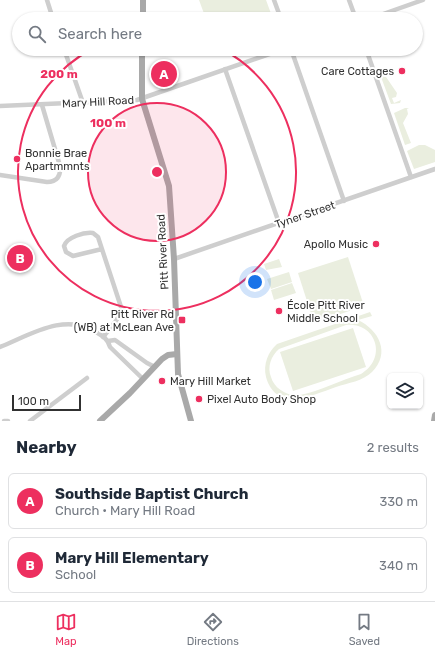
<!DOCTYPE html>
<meta charset="utf-8">
<style>
body{margin:0;font-family:Rubik,sans-serif;background:#f6f6f7;color:#1f2937}
.controls{position:absolute;right:12px;bottom:12px;display:grid;overflow:hidden;border-radius:6px;box-shadow:0 1px 3px #0004}
.controls button{width:36px;height:36px;display:grid;place-items:center;padding:0;border:0;border-bottom:1px solid #e0e1e3;background:#fff;color:#1f2937;font:20px sans-serif}
.scale{position:absolute;left:12px;bottom:10px;width:69px;box-sizing:border-box;padding-left:4px;border:2px solid #313131;border-top:0;font-size:11px;line-height:14px;white-space:nowrap;color:#313131;-webkit-text-stroke:3px #fff;paint-order:stroke}
.you{position:absolute;left:255px;top:282px;width:14px;height:14px;margin:-10px;border:3px solid #fff;border-radius:50%;background:#1a73e8;box-shadow:0 0 0 6px #1a73e833}
.badge{display:grid;place-items:center;width:26px;height:26px;border-radius:50%;background:#ed2f5f;color:#fff;font-size:13px;font-weight:700}
.pin{position:absolute;translate:-50% -50%;border:2px solid #fff;box-shadow:0 1px 4px #0006}
.list{margin:0;padding:0;list-style:none}
h2{display:flex;justify-content:space-between;align-items:center;height:52px;margin:0;padding:0 16px;font-size:17px}
h2 small{font-size:13px;font-weight:400;color:#747a83}
.list li{display:grid;grid-template-columns:26px 1fr auto;gap:12px;align-items:center;box-sizing:border-box;height:56px;margin:0 8px 8px;padding:0 8px;border:1px solid #e0e1e3;border-radius:6px}
.list b{display:block;font-size:15px;white-space:nowrap}
.list p{margin:0;font-size:13px;white-space:nowrap;color:#747a83}
.list em{font-size:13px;font-style:normal;color:#747a83}
.icon{flex:none;width:22px;height:22px;fill:none;stroke:currentColor;stroke-width:2;stroke-linecap:round;stroke-linejoin:round}
.map{position:relative;flex:none;width:435px;height:421px;overflow:hidden}
.search{position:absolute;background:#fff;box-shadow:0 1px 3px #0004;left:12px;right:12px;top:12px;height:44px;display:flex;align-items:center;gap:10px;box-sizing:border-box;padding:0 14px;border-radius:22px;color:#747a83;font-size:15px}
.sheet{height:180px;background:#fff}
nav{display:flex;justify-content:space-around;align-items:center;box-sizing:border-box;height:56px;border-top:1px solid #e0e1e3;background:#fff;font-size:11px;color:#747a83}
nav a{display:grid;justify-items:center;gap:2px}
nav .on{color:#ed2f5f}
.map>svg:first-child{display:block}
.green{fill:#eaeedf;fill-rule:evenodd}
.lines{fill:none;stroke-linecap:round;stroke-linejoin:round}
.minor{stroke:#cecece;stroke-width:4.5}
.major{stroke:#a9a9a9;stroke-width:6}
.ring{fill:none;stroke:#ed2f5f;stroke-width:2}
.poi-dot{fill:#ed2f5f;stroke:#fff;stroke-width:1.5}
.labels{text-anchor:middle;dominant-baseline:central;stroke-width:4;stroke-linejoin:round;paint-order:stroke}
.poi-label{font-size:11px;fill:#313131;stroke:#fff;text-anchor:start}
.street-label{font-size:11px;fill:#313131;stroke:#fff}
.centre{fill:#ed2f5f;stroke:#fff;stroke-width:2}
.ring-label{font-size:12px;text-anchor:middle;font-weight:bold;fill:#ed2f5f;stroke:#fff;stroke-width:4;stroke-linejoin:round;paint-order:stroke}
</style>
<div class="map">
<svg width="435" height="421" viewBox="0 0 435 421">
<rect width="100%" height="100%" fill="#fff"/>
<g class="green">
<path d="M199 0H266L273 19H206Z"/>
<path d="M384 74 397 93 396 97 392 98 394 103 401 100 400 103 391 104 381 77Z"/>
<path d="M405 108H409L407 109 408 114 403 123 411 143 405 145 394 113Z"/>
<path d="M419 145H425L435 150V162L414 169 407 151Z"/>
<path d="M348 257 364 306 314 323 298 273Z"/>
<path d="M279 259 282 267 266 270 264 264Z"/>
<path d="M289 272 292 282 271 289 267 279Z"/>
<path d="M292 283 296 293 274 300 271 290Z"/>
<path d="M370 312 372 316 358 320C379 330 391 353 372 372 363 381 348 383 336 387 313 395 276 413 266 377 263 364 268 352 277 344ZM346 325C376 322 388 358 361 374 341 380 320 391 300 395 287 397 274 388 271 377 267 367 271 356 279 349Z"/>
<path d="M353 328 366 367 293 391 280 352Z"/>
</g>
<g class="lines">
<g class="minor">
<path d="M47 0 53 19"/>
<path d="M274 0 281 19"/>
<path d="M349 0 356 19"/>
<path d="M369 19 423 0"/>
<path d="M64 49 83 103"/>
<path d="M291 49 344 201"/>
<path d="M366 49 411 177"/>
<path d="M225 69 279 223"/>
<path d="M0 106 137 100 284 49"/>
<path d="M0 175 47 182C57 182 61 176 60 166L42 105"/>
<path d="M102 249 73 256 66 252 64 246C67 237 84 232 93 233L98 237 122 310 116 321 103 337"/>
<path d="M174 259 435 169"/>
<path d="M108 341 115 340 147 363 155 367"/>
<path d="M0 347C30 335 65 312 96 332 103 336 108 339 110 347L143 379"/>
<path d="M4 421H8"/>
<path d="M30 421 87 378"/>
</g>
<g class="major">
<path d="M143 19V0"/>
<path d="M142 49V99L169 186 174 259 178 374 191 421"/>
<path d="M100 421 130 393 162 359 168 355 177 354"/>
<path d="M434 421 435 415"/>
</g>
</g>
<circle cx="157" cy="172" r="69" fill="#ed2f5f" fill-opacity=".12"/>
<g class="ring">
<circle cx="157" cy="172" r="69"/>
<path d="M222 49A139 139 0 1 1 92 49"/>
</g>
<g class="poi-dot">
<circle cx="402" cy="71" r="4"/>
<circle cx="17" cy="159" r="4"/>
<circle cx="376" cy="244" r="4"/>
<circle cx="279" cy="311" r="4"/>
<rect x="178" y="316" width="8" height="8" rx="2"/>
<circle cx="162" cy="381" r="4"/>
<circle cx="199" cy="399" r="4"/>
</g>
<g class="labels">
<g class="poi-label">
<text x="394" y="71" text-anchor="end">Care Cottages</text>
<text x="25" y="153">Bonnie Brae<tspan x="25" dy="13">Apartmmnts</tspan></text>
<text x="368" y="244" text-anchor="end">Apollo Music</text>
<text x="287" y="305">École Pitt River<tspan x="287" dy="13">Middle School</tspan></text>
<text x="174" y="314" text-anchor="end">Pitt River Rd<tspan x="174" dy="13">(WB) at McLean Ave</tspan></text>
<text x="170" y="381">Mary Hill Market</text>
<text x="207" y="399">Pixel Auto Body Shop</text>
</g>
<g class="street-label">
<text transform="translate(98 102) rotate(-3)">Mary Hill Road</text>
<text transform="translate(305 215) rotate(-19)">Tyner Street</text>
<text transform="translate(163 252) rotate(-93)">Pitt River Road</text>
</g>
</g>
<circle cx="157" cy="172" r="6" class="centre"/>
<g class="ring-label">
<text x="59" y="78">200 m</text>
<text x="108" y="127">100 m</text>
</g>
</svg>
<div class="controls">
<button><svg class="icon" aria-label="layers" viewBox="0 0 24 24"><path d="M12 4l9 5-9 5-9-5zM3 14l9 5 9-5"/></svg></button>
</div>
<div class="scale">100 m</div>
<div class="you"></div>
<div class="pin badge" style="left:164px;top:74px">A</div>
<div class="pin badge" style="left:20px;top:258px">B</div>
<div class="search"><svg class="icon" aria-label="search" viewBox="0 0 24 24"><circle cx="10" cy="10" r="6"/><path d="M15 15l6 6"/></svg>Search here</div>
</div>
<section class="sheet">
<h2>Nearby<small>2 results</small></h2>
<ul class="list">
<li><span class="badge">A</span><div><b>Southside Baptist Church</b><p>Church · Mary Hill Road</p></div><em>330 m</em></li>
<li><span class="badge">B</span><div><b>Mary Hill Elementary</b><p>School</p></div><em>340 m</em></li>
</ul>
</section>
<nav>
<a class="on"><svg class="icon" aria-label="map" viewBox="0 0 24 24"><path d="M3 6l6-2 6 2 6-2v14l-6 2-6-2-6 2zM9 4v14M15 6v14"/></svg>Map</a>
<a><svg class="icon" aria-label="directions" viewBox="0 0 24 24"><path d="M12 3l9 9-9 9-9-9zM9 14v-3h6M13 9l2 2-2 2"/></svg>Directions</a>
<a><svg class="icon" aria-label="saved" viewBox="0 0 24 24"><path d="M7 4h10v16l-5-4-5 4z"/></svg>Saved</a>
</nav>
